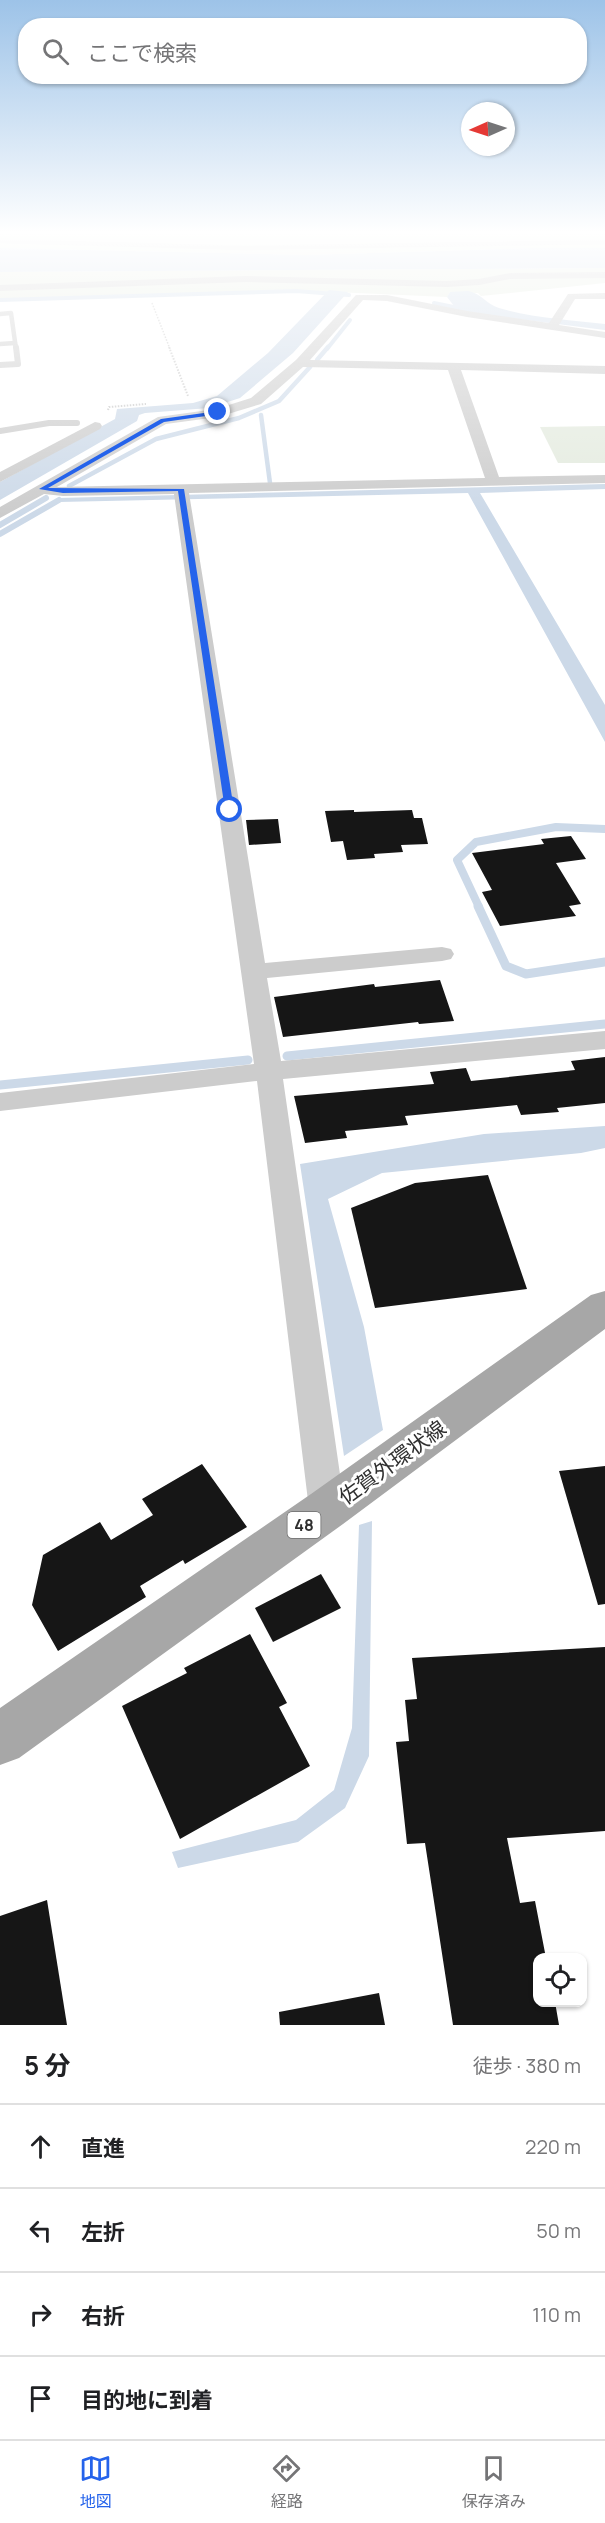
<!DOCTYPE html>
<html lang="ja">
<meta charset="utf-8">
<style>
body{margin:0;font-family:Manrope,"Noto Sans JP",sans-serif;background:#f2f2f2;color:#202124}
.controls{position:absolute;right:18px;bottom:18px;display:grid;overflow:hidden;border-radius:12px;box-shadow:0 2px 4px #0004}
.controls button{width:54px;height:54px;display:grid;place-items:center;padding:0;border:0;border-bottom:2px solid #e0e0e0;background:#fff;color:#202124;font:30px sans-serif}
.compass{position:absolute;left:461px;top:102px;width:54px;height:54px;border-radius:50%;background:#fff;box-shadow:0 2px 4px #0004;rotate:267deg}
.stop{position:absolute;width:18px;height:18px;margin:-14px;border:4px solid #2563eb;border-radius:50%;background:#fff}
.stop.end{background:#2563eb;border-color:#fff;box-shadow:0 2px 6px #0008}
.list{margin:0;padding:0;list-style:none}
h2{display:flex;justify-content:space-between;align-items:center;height:78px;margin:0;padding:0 24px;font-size:26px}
h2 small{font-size:20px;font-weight:400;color:#757577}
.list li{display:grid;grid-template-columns:39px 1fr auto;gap:18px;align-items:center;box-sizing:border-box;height:84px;padding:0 24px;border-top:2px solid #e0e0e0}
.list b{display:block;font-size:22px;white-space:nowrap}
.list em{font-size:20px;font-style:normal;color:#757577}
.icon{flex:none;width:33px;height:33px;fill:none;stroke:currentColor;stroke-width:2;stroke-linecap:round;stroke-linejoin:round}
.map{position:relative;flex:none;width:605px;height:2025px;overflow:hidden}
.search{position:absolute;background:#fff;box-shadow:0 2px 4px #0004;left:18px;right:18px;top:18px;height:66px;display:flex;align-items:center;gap:15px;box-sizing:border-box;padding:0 21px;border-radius:24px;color:#757577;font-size:22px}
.sheet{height:414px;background:#fff}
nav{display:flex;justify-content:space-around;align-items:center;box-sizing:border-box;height:84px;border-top:2px solid #e0e0e0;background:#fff;font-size:16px;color:#757577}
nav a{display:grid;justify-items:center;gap:3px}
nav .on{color:#2563eb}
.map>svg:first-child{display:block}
.green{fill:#e3eade}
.water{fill:#ccd9e8}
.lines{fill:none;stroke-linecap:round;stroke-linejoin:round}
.stream-far4{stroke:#ccd9e8;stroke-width:4}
.stream-far3{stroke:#ccd9e8;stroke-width:4.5}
.stream-far2{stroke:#ccd9e8;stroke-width:6}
.stream-far1{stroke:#ccd9e8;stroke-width:8}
.stream{stroke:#ccd9e8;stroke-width:9}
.building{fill:#161616}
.path-far1{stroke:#c9c9c9;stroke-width:1.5;stroke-dasharray:1.5 1.5;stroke-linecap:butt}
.path{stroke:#c9c9c9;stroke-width:2;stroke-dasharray:1.5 1.5;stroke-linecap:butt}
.service-far1{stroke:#ccc;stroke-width:4.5}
.service{stroke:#ccc;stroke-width:6}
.minor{fill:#ccc;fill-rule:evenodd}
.primary{fill:#a7a7a7;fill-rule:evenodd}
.route{fill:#2563eb}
.labels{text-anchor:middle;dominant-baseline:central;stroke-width:6;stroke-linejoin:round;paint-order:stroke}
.shield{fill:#fff;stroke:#6d6d6d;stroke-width:1.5}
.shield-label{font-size:16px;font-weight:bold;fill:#2f2f2f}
.near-street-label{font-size:21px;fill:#2f2f2f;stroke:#fff}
</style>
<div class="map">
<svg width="605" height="2025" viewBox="0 0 605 2025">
<rect width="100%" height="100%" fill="#fff"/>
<g class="green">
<path d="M0 233H605V248H533L306 255 0 248Z"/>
<path d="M605 268V283L481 296 478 293 450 292 447 297 290 290 0 299V272Z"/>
<path d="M605 426V463H558L540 427Z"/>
</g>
<g class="water">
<path d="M0 248 306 255 533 248H605V268L0 272Z"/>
<path d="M329 290 348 292 293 353 240 398 209 408 145 413 139 415 137 421 0 500V482L115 419 117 409 193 403 217 396 268 353Z"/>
<path d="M468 291C481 293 486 304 499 308 533 318 570 320 605 324V327L479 312 454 306 447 297 450 292Z"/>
<path d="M605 484V489L480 493 605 705V742L468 493 59 502V498Z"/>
<path d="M605 1126V1148L581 1153 382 1173 328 1199 364 1327 383 1430 344 1456 300 1164 484 1134Z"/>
<path d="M372 1521 369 1756 345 1808 298 1842 178 1868 172 1852 296 1820 334 1790 352 1728 359 1525Z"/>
</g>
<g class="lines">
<g class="stream-far4">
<path d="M0 300 296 291 349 295"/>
<path d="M434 303 478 312 605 328"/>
<path d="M327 349 350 320"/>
</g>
<g class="stream-far3">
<path d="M317 360 328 347"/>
<path d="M261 415 270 483"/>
<path d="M69 486 156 439 239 418 279 401 310 367"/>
</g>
<g class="stream-far2">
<path d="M0 525 46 498"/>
<path d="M0 534 59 500"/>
</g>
<path class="stream-far1" d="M479 907 457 860 476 842 556 827 605 829"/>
<g class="stream">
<path d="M478 906 506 966 526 974 605 962"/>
<path d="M287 1056 605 1024"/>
<path d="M0 1085 248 1060"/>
</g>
</g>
<g class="building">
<path d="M354 810V812L412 810 414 818H422L428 844 401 845 403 852 374 854 375 858 347 860 343 841 331 842 325 811Z"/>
<path d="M278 819 281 843 249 845 246 820Z"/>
<path d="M571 836 586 859 556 863 581 904 569 906 576 916 500 926 482 892 492 890 472 853 544 844 541 839Z"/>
<path d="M440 980 454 1021 419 1024 418 1022 283 1037 274 997 374 984 375 987Z"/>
<path d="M605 1057V1103L557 1108 559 1112 521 1115 517 1105 405 1116 408 1125 345 1131 347 1138 305 1143 294 1096 434 1084 430 1072 466 1068 471 1081 575 1070 571 1061Z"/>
<path d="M488 1175 527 1289 375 1308 351 1208 415 1183Z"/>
<path d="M202 1464 247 1527 185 1564 183 1560 140 1586 146 1597 58 1651 32 1605 43 1555 100 1522 111 1540 153 1515 142 1499Z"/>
<path d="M605 1466V1604L598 1605 559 1471Z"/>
<path d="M321 1574 341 1608 273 1642 255 1608Z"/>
<path d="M250 1634 287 1703 279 1707 310 1766 180 1839 122 1706 187 1673 184 1668Z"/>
<path d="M605 1647V1831L507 1838 520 1903 535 1901 546 1958H537V2002H555L559 2025H453L425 1843 407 1844 396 1742 409 1741 405 1700 417 1699 412 1658Z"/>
<path d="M47 1900 67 2025H0V1916Z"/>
<path d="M379 1993 385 2025H280L279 2012Z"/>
</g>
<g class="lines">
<path class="path-far1" d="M152 303 170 349"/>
<g class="path">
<path d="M169 347 188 396"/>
<path d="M108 410 109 407 146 404"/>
</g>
<g class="service-far1">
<path d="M0 241 246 248 605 242"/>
<path d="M0 314 11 313 16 349"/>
<path d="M0 344 15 343"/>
</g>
<g class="service">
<path d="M0 365 18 364 16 347"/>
<path d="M0 431 49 423H77"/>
</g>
<g class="minor">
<path d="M605 272V278L510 279 479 285 447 287 246 282 0 291V285L246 276 447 281 479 279 510 273Z"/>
<path d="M605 293V299H575L559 325 605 332V338L467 317 387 301 363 300 310 360 605 366V374L461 370 499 477 605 475V483L189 493 265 963 442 947 451 949 454 954 451 959 442 961 267 978 281 1061 605 1031V1049L283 1079 345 1509 340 1520 327 1525 314 1520 309 1509 257 1081 0 1111V1093L254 1064 174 494 63 496 44 494 0 518V507L158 417 216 409 251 398 296 360 356 295H387L467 311 549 323 568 294ZM303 367 448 370 485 478 57 487 166 424 218 417 261 404Z"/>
<path d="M95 422 100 423 102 426 100 429 0 482V472Z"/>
</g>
<path class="primary" d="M605 1291V1329L343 1524 19 1758 0 1765V1708L311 1494 591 1295Z"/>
</g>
<linearGradient id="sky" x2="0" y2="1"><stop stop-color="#9dc3e8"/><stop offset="0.45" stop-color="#fff"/><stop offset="1" stop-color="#fff" stop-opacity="0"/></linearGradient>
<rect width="605" height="516" fill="url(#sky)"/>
<path class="route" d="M218 411 220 414 164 422 48 488 184 489 234 810 230 813 225 810 178 491 63 493 39 489 161 419Z"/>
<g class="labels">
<rect class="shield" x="287.5" y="1512" width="33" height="26" rx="4.5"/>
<g class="shield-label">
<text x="304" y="1525">48</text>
</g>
<g class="near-street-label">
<text transform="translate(392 1462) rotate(-36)">佐賀外環状線</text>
</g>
</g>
</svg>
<div class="controls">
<button><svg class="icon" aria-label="locate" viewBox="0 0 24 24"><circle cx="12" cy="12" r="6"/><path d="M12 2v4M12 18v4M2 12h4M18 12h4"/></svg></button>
</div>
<svg class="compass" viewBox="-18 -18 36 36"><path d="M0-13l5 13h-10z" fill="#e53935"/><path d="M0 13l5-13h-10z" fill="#757577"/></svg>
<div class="stop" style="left:230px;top:810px"></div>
<div class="stop end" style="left:218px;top:412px"></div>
<div class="search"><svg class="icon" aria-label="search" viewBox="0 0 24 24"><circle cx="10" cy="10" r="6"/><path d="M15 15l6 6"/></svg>ここで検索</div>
</div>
<section class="sheet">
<h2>5 分<small>徒歩 · 380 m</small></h2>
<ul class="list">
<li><svg class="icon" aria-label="ahead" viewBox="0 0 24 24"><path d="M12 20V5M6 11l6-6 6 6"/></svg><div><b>直進</b></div><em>220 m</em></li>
<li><svg class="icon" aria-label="left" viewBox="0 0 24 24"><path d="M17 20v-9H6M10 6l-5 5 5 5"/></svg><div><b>左折</b></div><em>50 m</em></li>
<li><svg class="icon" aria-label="right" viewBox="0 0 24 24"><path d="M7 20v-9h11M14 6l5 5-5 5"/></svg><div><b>右折</b></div><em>110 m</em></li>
<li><svg class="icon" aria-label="arrive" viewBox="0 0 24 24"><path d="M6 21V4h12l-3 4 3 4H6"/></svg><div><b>目的地に到着</b></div></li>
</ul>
</section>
<nav>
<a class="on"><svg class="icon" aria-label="map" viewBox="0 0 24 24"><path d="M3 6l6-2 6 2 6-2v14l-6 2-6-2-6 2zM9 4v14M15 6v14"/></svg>地図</a>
<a><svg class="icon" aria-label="directions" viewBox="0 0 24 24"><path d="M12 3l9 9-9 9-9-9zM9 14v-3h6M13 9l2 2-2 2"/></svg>経路</a>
<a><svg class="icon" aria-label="saved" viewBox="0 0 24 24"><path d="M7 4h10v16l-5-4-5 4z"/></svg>保存済み</a>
</nav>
